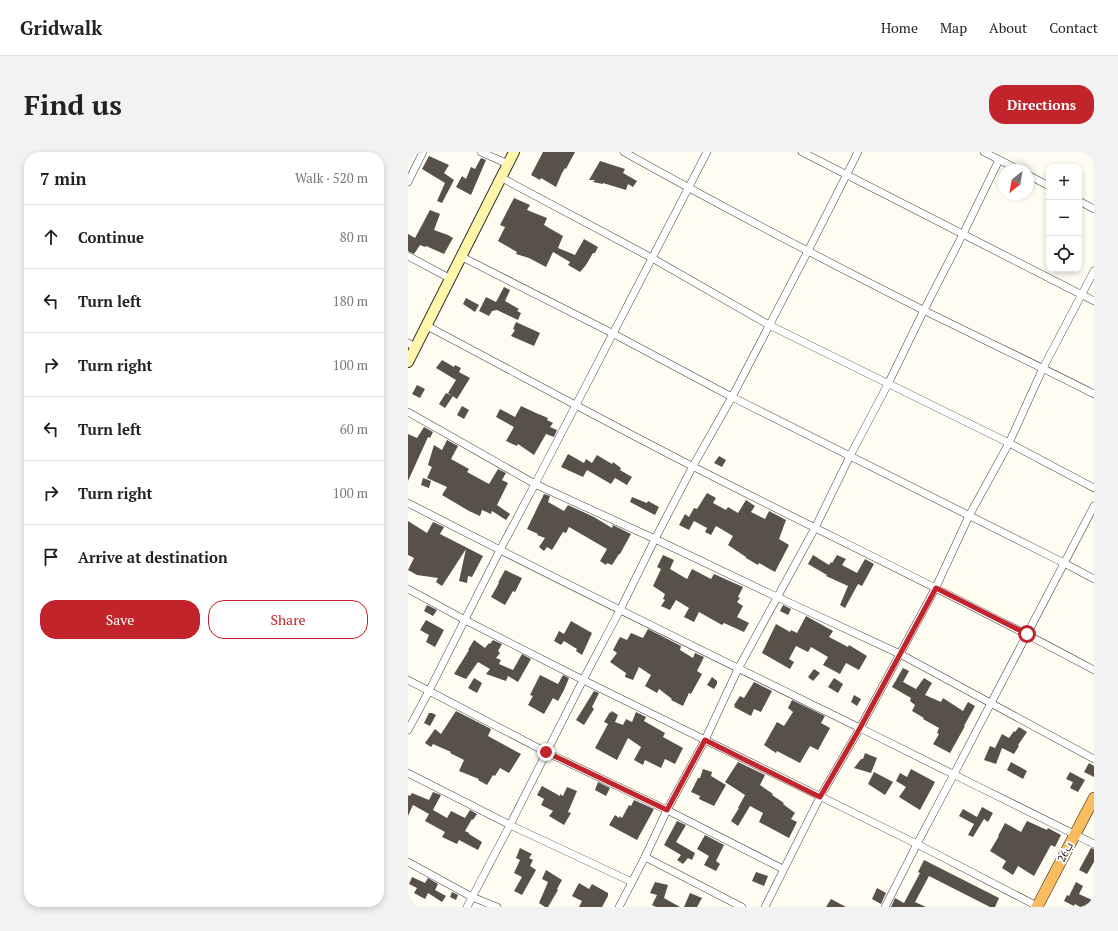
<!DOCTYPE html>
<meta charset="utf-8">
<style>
body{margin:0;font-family:"PT Serif",Cairo,serif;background:#f2f2f2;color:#222}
.controls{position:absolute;right:12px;top:12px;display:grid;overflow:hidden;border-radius:8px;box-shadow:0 2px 6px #0003}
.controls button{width:36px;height:36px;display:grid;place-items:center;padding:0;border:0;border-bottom:1px solid #e0e0e0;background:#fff;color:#222;font:20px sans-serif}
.compass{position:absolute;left:590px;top:12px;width:36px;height:36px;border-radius:50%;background:#fff;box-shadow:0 2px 6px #0003;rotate:211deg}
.stop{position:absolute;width:12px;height:12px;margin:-9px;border:3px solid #c3232a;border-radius:50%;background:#fff}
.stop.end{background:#c3232a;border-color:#fff;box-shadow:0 1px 4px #0008}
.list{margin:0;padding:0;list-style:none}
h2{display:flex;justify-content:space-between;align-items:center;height:52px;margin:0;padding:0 16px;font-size:17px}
h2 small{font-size:13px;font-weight:400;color:#767676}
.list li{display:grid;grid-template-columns:26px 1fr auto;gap:12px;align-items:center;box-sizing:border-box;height:64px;padding:0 16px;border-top:1px solid #e0e0e0}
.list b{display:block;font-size:15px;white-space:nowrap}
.list em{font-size:13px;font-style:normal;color:#767676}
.actions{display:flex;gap:8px;padding:12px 16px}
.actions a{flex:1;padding:9px 0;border:1px solid #c3232a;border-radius:16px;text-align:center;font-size:14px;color:#c3232a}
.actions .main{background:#c3232a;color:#fff}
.icon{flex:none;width:22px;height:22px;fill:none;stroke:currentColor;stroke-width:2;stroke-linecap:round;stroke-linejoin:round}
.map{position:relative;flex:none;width:686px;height:755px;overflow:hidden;border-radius:16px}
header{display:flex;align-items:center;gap:24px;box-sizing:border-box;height:56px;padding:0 20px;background:#fff;border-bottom:1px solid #e0e0e0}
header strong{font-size:19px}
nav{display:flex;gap:22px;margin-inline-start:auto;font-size:14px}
.intro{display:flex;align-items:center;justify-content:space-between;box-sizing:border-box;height:96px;padding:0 24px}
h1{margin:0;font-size:28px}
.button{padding:10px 18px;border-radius:16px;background:#c3232a;color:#fff;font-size:14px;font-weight:700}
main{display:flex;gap:24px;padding:0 24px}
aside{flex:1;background:#fff;border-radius:16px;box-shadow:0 2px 6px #0003}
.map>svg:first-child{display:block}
.building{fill:#58504b}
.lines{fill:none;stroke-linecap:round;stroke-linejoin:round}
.minor-casing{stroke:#424242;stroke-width:8}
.secondary-casing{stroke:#313131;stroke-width:12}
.trunk-casing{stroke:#202020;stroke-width:12}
.minor{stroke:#fff;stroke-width:7}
.secondary{stroke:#fff6ac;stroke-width:10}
.trunk{stroke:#f9bc5e;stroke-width:11}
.route{stroke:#c3232a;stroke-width:5}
.labels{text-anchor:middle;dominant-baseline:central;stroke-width:4;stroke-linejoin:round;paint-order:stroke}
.street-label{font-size:11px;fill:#0f0f0f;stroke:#fff}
</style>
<header>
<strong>Gridwalk</strong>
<nav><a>Home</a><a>Map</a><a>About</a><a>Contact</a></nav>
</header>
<div class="intro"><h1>Find us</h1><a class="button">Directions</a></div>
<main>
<aside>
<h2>7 min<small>Walk · 520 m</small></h2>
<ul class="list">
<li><svg class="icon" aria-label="ahead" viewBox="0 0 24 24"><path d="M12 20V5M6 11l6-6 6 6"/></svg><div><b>Continue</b></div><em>80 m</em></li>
<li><svg class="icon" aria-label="left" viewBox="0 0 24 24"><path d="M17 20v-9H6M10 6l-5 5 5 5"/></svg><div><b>Turn left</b></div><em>180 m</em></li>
<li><svg class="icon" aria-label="right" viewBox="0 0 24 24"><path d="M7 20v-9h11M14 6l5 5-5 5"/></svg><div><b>Turn right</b></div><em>100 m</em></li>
<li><svg class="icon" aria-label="left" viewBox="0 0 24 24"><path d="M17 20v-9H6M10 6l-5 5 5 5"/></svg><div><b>Turn left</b></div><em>60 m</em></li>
<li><svg class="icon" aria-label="right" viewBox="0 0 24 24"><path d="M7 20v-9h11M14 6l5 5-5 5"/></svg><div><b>Turn right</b></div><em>100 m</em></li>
<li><svg class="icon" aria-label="arrive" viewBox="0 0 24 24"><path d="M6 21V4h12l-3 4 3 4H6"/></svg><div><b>Arrive at destination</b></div></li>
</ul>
<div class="actions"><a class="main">Save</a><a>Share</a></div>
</aside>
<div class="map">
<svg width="686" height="755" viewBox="0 0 686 755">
<rect width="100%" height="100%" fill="#fffcf1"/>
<g class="building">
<path d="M135 0H167L158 17 157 16 154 21 148 35 133 26 132 28 123 23Z"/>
<path d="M21 4 41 13 36 21 46 28 34 51 29 49 37 31 14 17Z"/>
<path d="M73 6 78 8 63 43 48 35 54 24 58 27 63 15 67 17Z"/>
<path d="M192 9 217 17 215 21 229 29 225 35 220 32 218 38 195 31V32L185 30 187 28H181Z"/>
<path d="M106 46 122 53 119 58 139 66 136 73 155 84 150 96 167 103 176 87 190 95 187 101H185L178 113 172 120 160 113 162 110 145 100 138 115 121 106 108 102 109 100 90 89 97 75 92 73Z"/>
<path d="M22 58 32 62 26 78 40 83 45 86 36 102 18 94 17 95 12 93 6 102 0 99V82L7 86Z"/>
<path d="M96 135 102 138 97 149 111 157 109 159 113 161 110 168 89 158 84 159 81 164 71 159 78 145 88 150Z"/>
<path d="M58 146 71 153 67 160 55 152Z"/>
<path d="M108 170 132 181 126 194 103 184 107 178 105 177Z"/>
<path d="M34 208 46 215 47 213 53 216 51 220 62 226 49 247 40 241 48 228 28 216Z"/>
<path d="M9 233 17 237 12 246 4 242Z"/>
<path d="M38 241 45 244 37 256 31 252Z"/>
<path d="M54 254 61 258 56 267 49 263Z"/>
<path d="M113 254 128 261 140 266 139 268 145 271 142 275 149 278 146 285 138 282 126 303 110 292 109 294 98 289 106 275 88 265 92 257 107 265Z"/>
<path d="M16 275 25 280 22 286 20 285 0 329V282L9 286Z"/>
<path d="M39 288 50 294 43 307 61 317 59 320 81 332 90 317 98 321 94 328 100 331 89 353 102 362 98 368 84 359 83 362 74 358 72 364 61 359 34 343 39 335 19 326 24 315 20 313 26 293 34 298Z"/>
<path d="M160 302 176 311 178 307 184 311 189 303 204 312 205 310 213 316 212 318 224 325 219 333 207 326 203 332 179 318 175 325 153 315Z"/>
<path d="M311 304 318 308 314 315 306 311Z"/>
<path d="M15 326 23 329 21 336 13 333Z"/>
<path d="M299 341 308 346 305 351 318 358 320 355 330 361 338 348 347 354 343 360 357 367 361 359 378 368 371 387 381 393 367 420 351 411 350 413 338 406V405L320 393 325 384 308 374 303 383 297 380 299 376 286 369 281 378 271 373 277 362 281 365 286 356 289 357Z"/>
<path d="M136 342 142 344 140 350 156 359 160 353 186 365 204 376 205 373 223 382 212 402H211L204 413 199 411 198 413 192 409 199 397 161 375 158 381 155 380 144 398 139 395 136 399 131 395 137 386 129 383 130 382 119 377Z"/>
<path d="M224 345 239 351 240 349 251 355 247 363 222 350Z"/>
<path d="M0 369 19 381 25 370 36 375 32 382 75 404 64 425 60 424 59 431 51 429 58 397 34 434 28 430 30 426 9 423 0 418 6 406 0 403Z"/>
<path d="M255 403 266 408 262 417 279 427 284 417 303 427 306 422 335 435 330 445 332 446 329 450 335 454 329 465 341 471 336 480 316 471 314 473 291 460 286 470 276 465 281 456 268 448 262 458 253 454 257 448 255 447 257 442 245 434 253 417 249 415Z"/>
<path d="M405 403 421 413 423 410 424 411 429 403 438 407 434 413 449 421 457 407 466 412 454 434 450 432 437 456 432 453 440 434 418 424 419 423 400 412Z"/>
<path d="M97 418 114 426 107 440 105 439 97 453 83 445 91 431H90Z"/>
<path d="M19 453 29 458 25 464 16 459Z"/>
<path d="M375 453 383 457 380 463 372 459Z"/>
<path d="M398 464 425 479 421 485 440 495 441 493 459 504 451 518 438 511 432 522 415 513 420 505 403 495 400 500 388 494 381 507 386 510 382 517 354 501 368 472 382 480 383 478 389 481Z"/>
<path d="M18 468 36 478 27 495 18 490 21 483 12 478Z"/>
<path d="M163 469 184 481 174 503 168 499 169 497 156 489 153 493 146 489 151 479 156 482Z"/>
<path d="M240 477 273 494 272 498 285 506 287 501 296 505 289 519 294 522 283 542 281 541 275 554 263 548 264 547 251 537 249 541 237 534 243 523 231 515 225 528 217 525 218 521 202 510 209 501 205 498 212 485 219 488 223 481 235 486Z"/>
<path d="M66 488 77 496 81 491 82 492 85 488 94 492 90 499 92 501 88 506 93 508 91 512 105 518 114 502 123 507 110 530 100 524 98 529 78 522 82 517 70 510 58 527 46 522 61 498H60Z"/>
<path d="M495 516 501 519 495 530 508 537 516 526 524 531 517 543 533 550 535 546 555 559 560 550 567 554 556 574H557L542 601 525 592 531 582 529 581 531 576 515 567 516 566 504 559 507 553 502 549 503 546 484 535Z"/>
<path d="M406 517 412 521 405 529 400 525Z"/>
<path d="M132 523 150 532 155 523 161 526 156 538 150 549 145 546 136 562 120 553 125 544 122 543Z"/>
<path d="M304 525 309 529V532L306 537 299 533Z"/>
<path d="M66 526 74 531 69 541 60 536Z"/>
<path d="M426 526 435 532 430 541 420 535Z"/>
<path d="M346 530 364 539 353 560 346 557 343 564 326 555 327 554 326 553 332 544 336 546Z"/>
<path d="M186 539 191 541 184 555 186 557 176 573 168 568Z"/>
<path d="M446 543 453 547 449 554 443 550Z"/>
<path d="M384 548 417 564 413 571 422 576 410 598 402 594 392 611 369 599 368 601 356 593 369 570 376 574 385 560 380 556Z"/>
<path d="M48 559 83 577 80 584 113 602 101 621 92 616 87 624 85 623 79 633 70 628 71 627 51 619 56 608 42 601 43 600 25 592 23 595 17 591 27 577 33 582Z"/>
<path d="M204 559 210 563 207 570 215 573 218 567 224 570 228 560 238 565 236 569 257 581 255 585 275 596 267 612 257 607 253 616 237 608 235 613 226 608 233 595 220 586 209 608 187 596 200 572 196 570 202 560 203 561Z"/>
<path d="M21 561H24L28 563 22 574 16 571Z"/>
<path d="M611 575 619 580 610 593 611 594 606 602 594 596 588 612 576 608 582 594 587 596 594 582 601 586 606 579 607 580Z"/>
<path d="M457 601 469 606 463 621 446 616 453 607H455Z"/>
<path d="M330 610 357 623 352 633 365 642 364 643 376 651 375 652 387 661 383 667 389 670 381 686 351 670 355 661 342 654 330 674 323 669 331 656H330L337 643 317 630Z"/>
<path d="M603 610 619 619 615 627 599 618Z"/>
<path d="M681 611 686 614V625L676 620Z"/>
<path d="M295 617 304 620 303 624 318 633 306 654 291 647 292 644 283 640 290 626H292Z"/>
<path d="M503 617 527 630 512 658 491 645 498 635 488 629 492 621 499 625Z"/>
<path d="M466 620 485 630 477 643 460 632Z"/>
<path d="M662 620 677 628 670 640 662 636 665 630 658 627Z"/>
<path d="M190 630 202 636 198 644 187 638Z"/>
<path d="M134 634 152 644V642L155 644 159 635 169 639 160 660 163 661 156 673 141 664 145 659 133 653 136 647 129 643Z"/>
<path d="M25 640 33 643 25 658 39 666 43 659 57 666 62 658 69 662 65 668 64 667 57 679 61 681V682L74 690 70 698 51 688 49 692 34 685 37 680 17 669 21 662 5 653 0 664V643L2 644 4 641 21 648Z"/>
<path d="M226 648 246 657 229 688 201 673 207 663 211 666 212 664 214 666 221 653 223 654Z"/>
<path d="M574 655 585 661 580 670 576 667 565 685 560 683 566 672 551 664 555 657 569 665Z"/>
<path d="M269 669 278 673 268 690 287 701 284 708 280 706 275 712 269 708 273 703 256 693Z"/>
<path d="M619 669 639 678 640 676 653 683 647 695 643 693 626 724 610 714 605 723 594 716 598 709 582 699 591 684H590L597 671 613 680Z"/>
<path d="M297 683 316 693 308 709 312 712 308 719 296 713 301 704 289 697Z"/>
<path d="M112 696 124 702 121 706 125 708 122 714 128 718 114 743 106 739 114 725 106 721 112 708 108 706Z"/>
<path d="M683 696 686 697V710L679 722 671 718Z"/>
<path d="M516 708 591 746 587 755H582L521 724 507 750 518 755H483L487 746 496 751 512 721 510 720Z"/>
<path d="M138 718 154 728 149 737 150 738 140 755H137L131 751 140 730 134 727Z"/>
<path d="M348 720 360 724 356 734 344 729Z"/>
<path d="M4 725 17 731 20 726 30 732 27 738 38 744 34 750 20 741 17 747 6 741 9 736 1 732Z"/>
<path d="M247 730 260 733 256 746 272 755H248L244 753 249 743 242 741Z"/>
<path d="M668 730 675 734 671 742 686 749V755H672L667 752 666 754 656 749 659 743 661 744Z"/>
<path d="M171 731 181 737 184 732 200 741V744L194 755H171L174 749 164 744Z"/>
<path d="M469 736 478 741 473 752 464 747Z"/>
<path d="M44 740 50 743 48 748 42 745Z"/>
<path d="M282 741 294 746 289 755H276Z"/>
<path d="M423 747 438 755H418Z"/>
</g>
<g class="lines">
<g class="minor-casing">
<g id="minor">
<path d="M73 0 100 12"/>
<path d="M216 0C314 55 414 107 515 158 572 186 629 213 686 242"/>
<path d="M394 0 686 149"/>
<path d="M576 0 611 18"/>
<path d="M620 23 641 34"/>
<path d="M94 26 244 106 361 173 601 291 686 336"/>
<path d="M0 30 15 0"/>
<path d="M671 49 686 57"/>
<path d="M0 104 43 127"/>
<path d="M54 105 204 181 324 245 656 411 686 427"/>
<path d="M19 174C108 221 196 269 286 315 419 383 554 447 686 518"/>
<path d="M0 191 7 195"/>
<path d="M0 260 127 332 247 387 369 445 492 502 686 607"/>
<path d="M0 351C149 428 301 502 452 576 530 614 608 654 686 692"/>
<path d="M0 437 57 468 175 528 509 692 631 755"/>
<path d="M0 528 138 600 259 658 375 717"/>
<path d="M0 578 21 539 92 398 127 332 299 0"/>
<path d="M0 621 102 673 224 730"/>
<path d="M237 705 334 755"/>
<path d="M0 710 64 745 89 755"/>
<path d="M59 755 102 673 175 528 212 458 247 387 285 314 324 245 400 99 450 0"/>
<path d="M211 755 237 705 259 658 297 588 330 517 407 376 442 304 480 232 516 158 555 82 591 8"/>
<path d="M357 755 412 645 452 576 528 435 561 364 601 291 635 216 686 119"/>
<path d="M477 755 509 692 546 622 686 354"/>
</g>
</g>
<g class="secondary-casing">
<path id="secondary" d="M0 210C36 140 71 70 106 0"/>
</g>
<g class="trunk-casing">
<path id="trunk" d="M629 755 686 646"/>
</g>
<use href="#minor" class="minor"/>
<use href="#secondary" class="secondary"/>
<use href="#trunk" class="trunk"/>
</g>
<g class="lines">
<path class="route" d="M138 600 259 658 297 588 412 645 452 576 528 436 619 482"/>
</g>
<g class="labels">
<g class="street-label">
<text transform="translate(657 700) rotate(-62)">26ب</text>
</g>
</g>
</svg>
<div class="controls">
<button>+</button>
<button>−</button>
<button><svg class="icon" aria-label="locate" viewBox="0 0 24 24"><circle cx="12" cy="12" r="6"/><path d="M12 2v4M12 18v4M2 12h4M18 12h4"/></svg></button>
</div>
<svg class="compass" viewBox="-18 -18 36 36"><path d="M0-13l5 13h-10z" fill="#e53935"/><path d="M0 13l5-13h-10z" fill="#767676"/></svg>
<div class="stop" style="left:619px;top:482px"></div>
<div class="stop end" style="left:138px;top:600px"></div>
</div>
</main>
